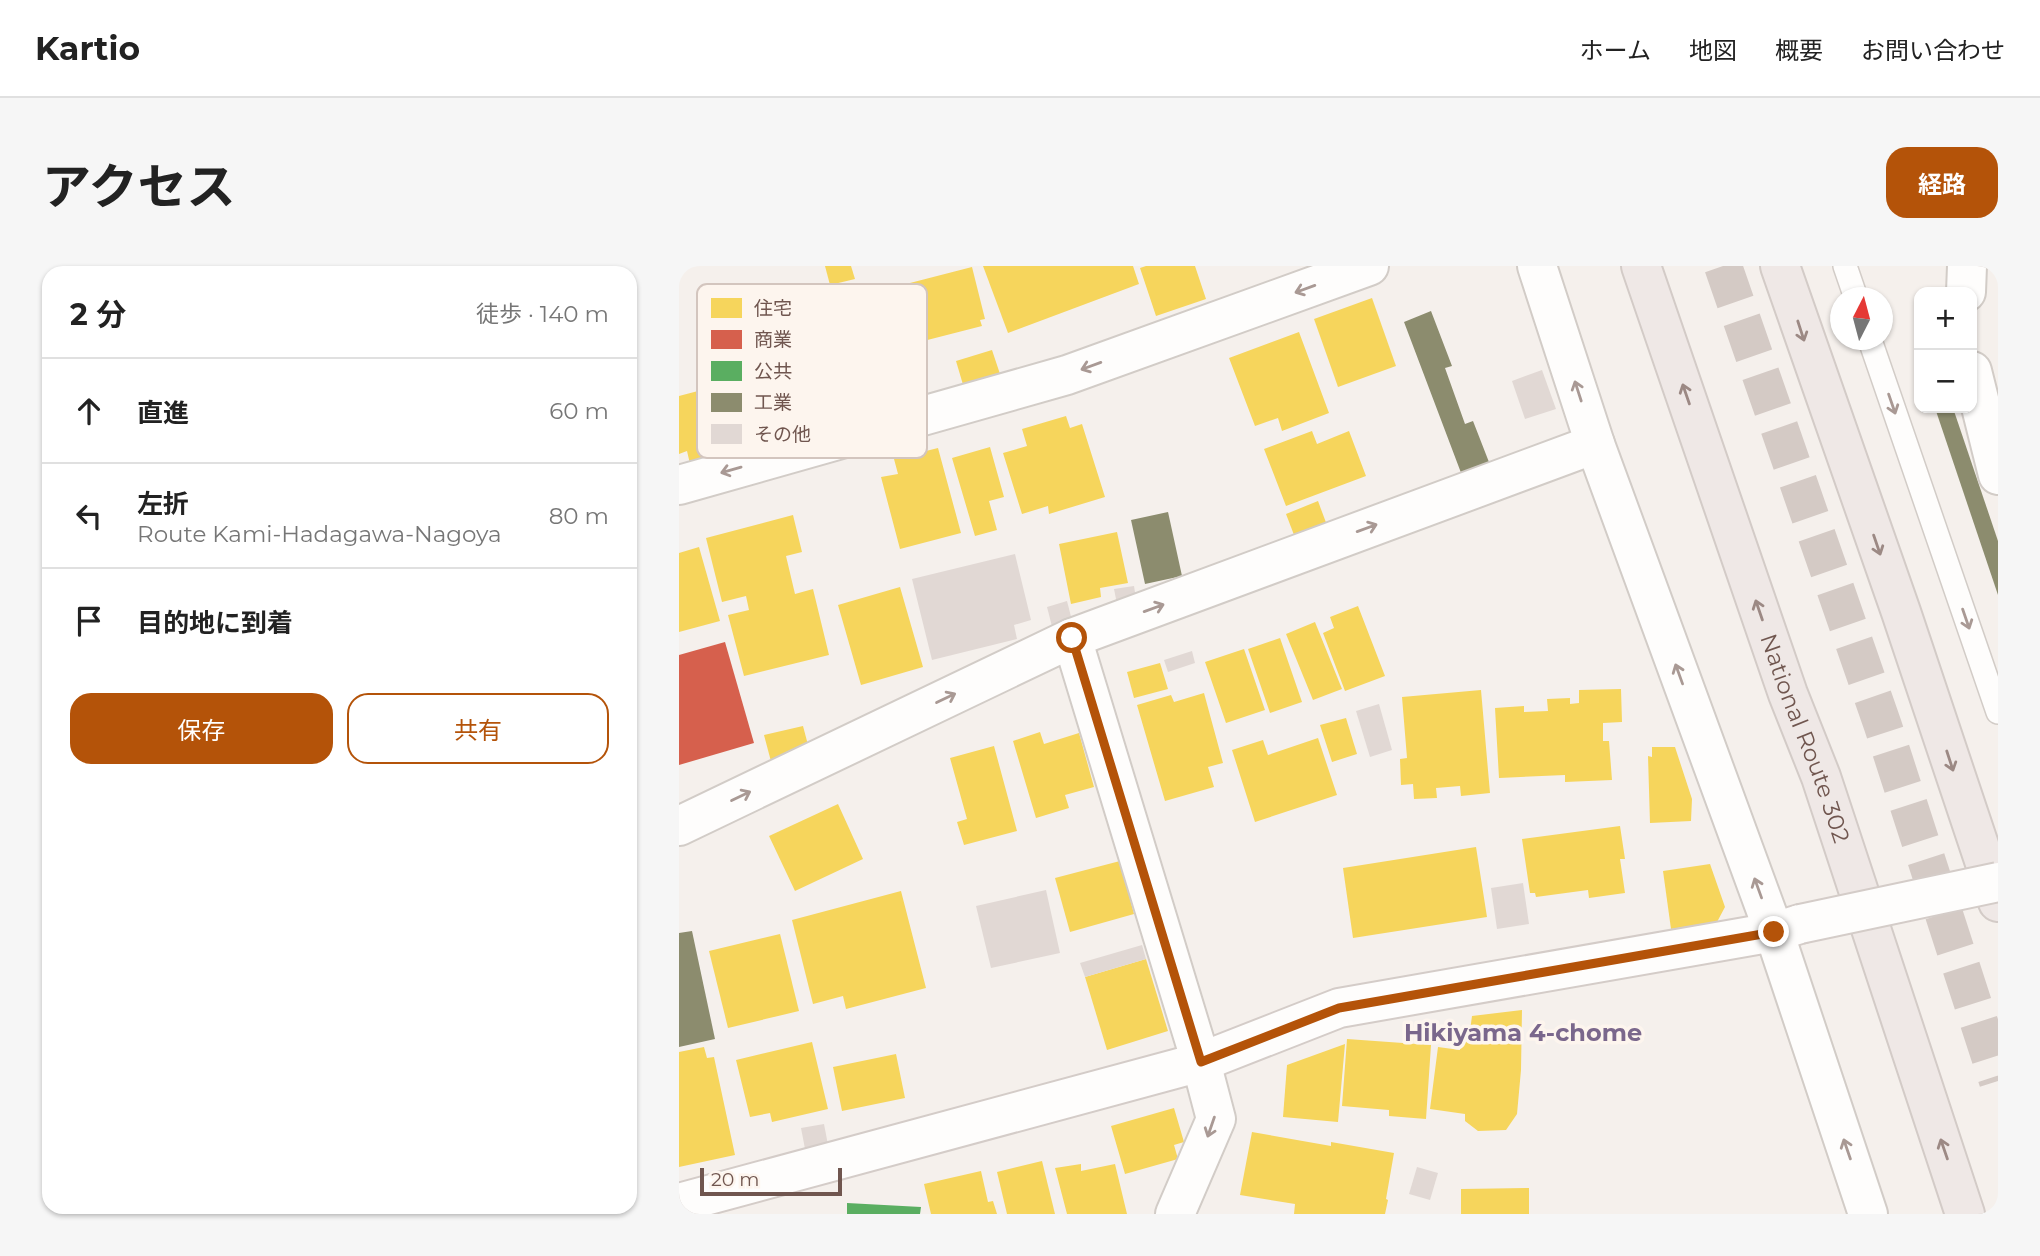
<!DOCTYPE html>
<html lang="ja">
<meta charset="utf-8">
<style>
body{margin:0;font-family:Montserrat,"Noto Sans JP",sans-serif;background:#f6f6f6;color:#222}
.controls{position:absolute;right:21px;top:21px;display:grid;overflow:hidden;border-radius:14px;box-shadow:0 2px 5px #0004}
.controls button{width:63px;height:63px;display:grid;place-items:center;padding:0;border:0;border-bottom:2px solid #e0e0e0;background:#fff;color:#222;font:35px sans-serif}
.compass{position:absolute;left:1151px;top:21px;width:63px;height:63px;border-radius:50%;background:#fff;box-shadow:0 2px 5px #0004;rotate:6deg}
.scale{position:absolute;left:21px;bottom:18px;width:142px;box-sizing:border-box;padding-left:7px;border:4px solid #70564f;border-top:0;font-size:19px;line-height:24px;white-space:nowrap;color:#70564f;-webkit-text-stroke:5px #fdf5ee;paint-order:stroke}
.stop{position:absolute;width:21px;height:21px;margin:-16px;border:5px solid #b45309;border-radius:50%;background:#fff}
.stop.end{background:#b45309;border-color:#fff;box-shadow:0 2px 7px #0008}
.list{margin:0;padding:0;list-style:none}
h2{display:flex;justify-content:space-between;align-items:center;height:91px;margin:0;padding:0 28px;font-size:30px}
h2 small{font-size:23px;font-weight:400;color:#767676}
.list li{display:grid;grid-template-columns:46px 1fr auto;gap:21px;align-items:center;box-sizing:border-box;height:105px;padding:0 28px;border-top:2px solid #e0e0e0}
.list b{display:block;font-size:26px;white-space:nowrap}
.list p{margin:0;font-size:23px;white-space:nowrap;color:#767676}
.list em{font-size:23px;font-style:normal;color:#767676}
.actions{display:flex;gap:14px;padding:21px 28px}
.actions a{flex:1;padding:16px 0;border:2px solid #b45309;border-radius:21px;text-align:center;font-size:24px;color:#b45309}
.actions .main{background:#b45309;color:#fff}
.icon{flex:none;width:38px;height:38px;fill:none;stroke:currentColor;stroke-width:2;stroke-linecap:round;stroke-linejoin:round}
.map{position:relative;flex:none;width:1319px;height:948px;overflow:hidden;border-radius:21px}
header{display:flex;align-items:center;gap:42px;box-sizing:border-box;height:98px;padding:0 35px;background:#fff;border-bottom:2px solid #e0e0e0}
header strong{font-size:33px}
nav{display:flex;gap:38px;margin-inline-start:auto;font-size:24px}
.intro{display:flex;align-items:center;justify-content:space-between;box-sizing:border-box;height:168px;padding:0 42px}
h1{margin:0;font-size:49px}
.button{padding:18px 32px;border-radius:21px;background:#b45309;color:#fff;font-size:24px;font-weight:700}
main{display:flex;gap:42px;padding:0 42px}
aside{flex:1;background:#fff;border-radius:21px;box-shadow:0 2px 5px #0004}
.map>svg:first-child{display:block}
.homes{fill:#f6d55c}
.shops{fill:#d6604d}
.public{fill:#5aae61}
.industry{fill:#8c8c6e}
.building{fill:#e1d8d4}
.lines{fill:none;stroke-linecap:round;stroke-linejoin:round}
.highway-tunnel{stroke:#d4cac5;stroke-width:38;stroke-dasharray:38 19;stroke-linecap:butt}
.lane-casing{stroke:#d2ccc7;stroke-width:26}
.street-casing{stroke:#d2ccc7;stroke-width:42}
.secondary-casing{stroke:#d4ccc8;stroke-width:42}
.highway-casing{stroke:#d3cbc7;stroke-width:42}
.lane{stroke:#fefdfc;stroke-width:23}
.street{stroke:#fefdfc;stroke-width:38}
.secondary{stroke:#fefdfc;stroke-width:38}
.highway{stroke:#efe8e6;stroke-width:38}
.secondary-bridge-casing{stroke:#d4ccc8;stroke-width:42;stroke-linecap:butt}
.secondary-bridge{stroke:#fefdfc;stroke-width:38}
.oneway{stroke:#a99994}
.oneway2{stroke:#9c8984}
.route{stroke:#b45309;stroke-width:9}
.labels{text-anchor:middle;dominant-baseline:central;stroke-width:7;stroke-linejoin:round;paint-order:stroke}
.street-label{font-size:23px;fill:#70564f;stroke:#fdf5ee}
.neighbourhood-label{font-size:24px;font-weight:bold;fill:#7a678c;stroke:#fdf5ee}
.key{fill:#fdf5ee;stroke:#d3c5be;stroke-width:2}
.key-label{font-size:19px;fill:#70564f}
</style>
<header>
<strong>Kartio</strong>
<nav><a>ホーム</a><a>地図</a><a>概要</a><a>お問い合わせ</a></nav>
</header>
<div class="intro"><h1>アクセス</h1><a class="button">経路</a></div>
<main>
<aside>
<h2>2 分<small>徒歩 · 140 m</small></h2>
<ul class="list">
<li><svg class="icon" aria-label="ahead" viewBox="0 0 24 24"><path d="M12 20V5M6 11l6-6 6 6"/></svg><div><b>直進</b></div><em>60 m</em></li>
<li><svg class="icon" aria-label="left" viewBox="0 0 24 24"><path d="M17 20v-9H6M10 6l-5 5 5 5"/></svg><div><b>左折</b><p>Route Kami-Hadagawa-Nagoya</p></div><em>80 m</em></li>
<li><svg class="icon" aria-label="arrive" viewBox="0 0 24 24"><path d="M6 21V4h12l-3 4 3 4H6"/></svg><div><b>目的地に到着</b></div></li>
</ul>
<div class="actions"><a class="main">保存</a><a>共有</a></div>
</aside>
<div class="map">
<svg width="1319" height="948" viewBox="0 0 1319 948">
<rect width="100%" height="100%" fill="#f5f0ec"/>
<g class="homes">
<path d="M146 0H172L176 13 151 19Z"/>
<path d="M304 0H454L460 18 329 67Z"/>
<path d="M467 0H516L527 33 477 50 461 2Z"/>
<path d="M293 1 306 53 301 54 303 60 225 80 212 28 228 25 227 18Z"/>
<path d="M693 32 717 100 659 121 635 53Z"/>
<path d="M620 66 650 147 603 165 599 152 576 160 550 92Z"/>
<path d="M313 84 322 111 285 122 277 95Z"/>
<path d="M38 120 56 186 11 198 8 185 0 188V130Z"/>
<path d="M387 150 391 162 403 158 426 231 370 248 369 240 343 248 324 187 348 180 343 163Z"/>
<path d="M633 165 638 178 670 165 687 210 607 240 585 183Z"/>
<path d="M311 181 325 231 310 235 318 264 296 270 273 192Z"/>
<path d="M259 182 282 267 221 283 202 211 219 208 215 193Z"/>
<path d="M639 235 652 270 620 282 607 248Z"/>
<path d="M114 249 123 286 107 290 116 328 134 323 150 389 65 410 49 349 70 344 67 330 43 336 27 272Z"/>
<path d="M438 266 449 317 421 322 422 331 392 338 380 278Z"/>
<path d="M20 281 41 355 0 366V287Z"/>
<path d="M221 321 244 401 182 419 159 339Z"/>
<path d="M679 340 706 410 666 425 644 367 655 362 651 351Z"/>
<path d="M636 356 663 423 634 434 607 368Z"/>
<path d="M601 372 623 436 591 447 569 383Z"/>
<path d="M565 383 586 444 547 457 526 396Z"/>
<path d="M481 397 489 423 455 432 448 406Z"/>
<path d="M942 423 943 456 924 457V475H930L933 514 886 516V509L820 512 816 442 845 440V446L869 445 868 433 891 432V438L900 437V424Z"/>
<path d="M802 424 811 527 782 530 781 520 757 522 758 532 735 533 734 518 722 519 721 493 728 492 723 431Z"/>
<path d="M525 427 544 497 529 501 535 521 486 535 458 439 492 429 495 436Z"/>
<path d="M667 452 678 488 653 496 641 459Z"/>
<path d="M124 460 133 494 94 503 85 469Z"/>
<path d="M361 466 365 478 400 467 415 521 386 529 390 542 357 552 334 475Z"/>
<path d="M639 472 658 529 576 556 553 484 584 474 589 489Z"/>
<path d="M315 480 338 565 285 579 278 556 288 553 271 492Z"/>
<path d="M973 481H996L1013 533 1012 555 971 557 969 490 973 491Z"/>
<path d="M159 538 184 593 116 625 90 570Z"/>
<path d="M941 560 946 593H941L946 627 910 632 909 624 857 631 856 627H851L843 573Z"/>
<path d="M797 581 808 651 674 672 664 602Z"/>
<path d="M441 595 455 648 391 666 376 612Z"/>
<path d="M1031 598 1046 641 1038 656 992 663 984 605Z"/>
<path d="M222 625 247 722 167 743 164 730 134 738 113 654Z"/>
<path d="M101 668 120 745 49 762 30 685Z"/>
<path d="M467 693 489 765 428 784 406 711Z"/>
<path d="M843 744 842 804 838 848 827 864 799 865 786 855V848L751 843 759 781 781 784 782 772H790L793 750Z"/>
<path d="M668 773 752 779 747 853 710 850V844L663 840Z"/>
<path d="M133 776 149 843 93 856 91 847 71 851 57 794Z"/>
<path d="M666 778 659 856 604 851 608 799Z"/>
<path d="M25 781 28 792 35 791 56 889 0 901V786Z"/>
<path d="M217 788 226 832 163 845 154 801Z"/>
<path d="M495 842 505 876 495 879 499 893 446 908 432 860Z"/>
<path d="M573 866 652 880V876L715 887 707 933 709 934 706 948H615L616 938 561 929Z"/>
<path d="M363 895 376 948H328L318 906Z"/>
<path d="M402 898V905L436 898 448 948H388L376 902Z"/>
<path d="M302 905 309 936 314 935 318 948H252L245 918Z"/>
<path d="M850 922V948H782V923Z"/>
</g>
<path class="shops" d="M46 376 75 477 0 499V389Z"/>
<path class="public" d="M168 937 242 941 241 948H168Z"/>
<g class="industry">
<path d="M752 45 773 100 766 102 786 158 794 155 815 209 787 220 725 56Z"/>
<path d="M1256 142H1274L1319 275V329Z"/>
<path d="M489 246 503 310 466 318 452 254Z"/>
<path d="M13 665 36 773 0 781V667Z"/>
</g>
<g class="building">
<path d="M863 104 877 143 846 153 833 115Z"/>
<path d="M336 288 352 354 335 359 338 373 253 394 233 313Z"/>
<path d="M455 320 459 345 440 348 435 323Z"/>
<path d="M388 335 397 370 377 376 368 341Z"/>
<path d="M513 385 516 397 489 406 485 394Z"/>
<path d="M700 438 713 484 691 491 677 445Z"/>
<path d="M844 617 850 658 818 663 812 622Z"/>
<path d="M367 624 381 687 312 702 297 640Z"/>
<path d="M463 679 467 693 406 711 401 697Z"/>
<path d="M145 858 150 884 127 888 122 862Z"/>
<path d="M738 901 759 907 751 934 730 928Z"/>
</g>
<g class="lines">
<path class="highway-tunnel" d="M1044 0 1204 460 1319 815"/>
<g class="lane-casing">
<g id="lane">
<path d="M1166 0 1177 32"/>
<path d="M1191 74 1319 446"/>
</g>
</g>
<g class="street-casing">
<g id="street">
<path d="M858 0 916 178 1095 666 1189 948"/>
<path d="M1287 26 1288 0"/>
<path d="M1293 105 1319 209"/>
<path d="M0 219 388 109 690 0"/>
<path d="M393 372 522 796 537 853 496 948"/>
<path d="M0 560 393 372 916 178"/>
</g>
</g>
<g class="secondary-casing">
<path id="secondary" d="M0 937 522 796 660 742 1095 666 1121 658"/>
</g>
<g class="highway-casing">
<g id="highway">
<path id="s1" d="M962 0 1109 428 1142 511 1286 948"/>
<path d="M1101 0 1222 346 1319 636"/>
</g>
</g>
<use href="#lane" class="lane"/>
<use href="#street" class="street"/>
<use href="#secondary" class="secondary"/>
<use href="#highway" class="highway"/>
<g class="secondary-bridge-casing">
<path id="secondary-bridge" d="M1121 658 1319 616"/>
</g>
<use href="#secondary-bridge" class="secondary-bridge"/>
</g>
<defs><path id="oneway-shaft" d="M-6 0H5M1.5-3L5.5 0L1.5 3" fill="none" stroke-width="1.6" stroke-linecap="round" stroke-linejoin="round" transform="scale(1.75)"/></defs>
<g class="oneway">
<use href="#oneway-shaft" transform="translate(626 23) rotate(160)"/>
<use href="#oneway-shaft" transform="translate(412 100) rotate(160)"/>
<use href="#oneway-shaft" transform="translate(899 125) rotate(-108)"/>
<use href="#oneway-shaft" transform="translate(1213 138) rotate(71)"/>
<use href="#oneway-shaft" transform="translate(52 204) rotate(164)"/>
<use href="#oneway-shaft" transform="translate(688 262) rotate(-20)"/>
<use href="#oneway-shaft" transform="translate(475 342) rotate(-20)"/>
<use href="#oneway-shaft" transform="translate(1287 353) rotate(71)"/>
<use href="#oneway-shaft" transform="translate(1000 408) rotate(-110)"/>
<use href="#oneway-shaft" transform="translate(267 432) rotate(-26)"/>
<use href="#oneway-shaft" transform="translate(62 530) rotate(-26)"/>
<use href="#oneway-shaft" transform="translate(1079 622) rotate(-110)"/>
<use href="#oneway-shaft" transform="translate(532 861) rotate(109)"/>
<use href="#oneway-shaft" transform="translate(1168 883) rotate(-109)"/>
</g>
<g class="oneway2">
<use href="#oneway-shaft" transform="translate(1122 65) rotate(72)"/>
<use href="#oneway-shaft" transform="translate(1007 128) rotate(-109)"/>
<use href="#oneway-shaft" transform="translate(1198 279) rotate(71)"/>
<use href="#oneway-shaft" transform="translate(1080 344) rotate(-109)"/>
<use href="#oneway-shaft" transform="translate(1271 495) rotate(72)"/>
<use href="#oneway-shaft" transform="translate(1265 883) rotate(-109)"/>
</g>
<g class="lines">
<path class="route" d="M393 372 522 796 660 742 1095 666"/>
</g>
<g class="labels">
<g class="street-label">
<text stroke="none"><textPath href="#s1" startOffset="500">National Route 302</textPath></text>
</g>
<g class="neighbourhood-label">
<text x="844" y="766">Hikiyama 4-chome</text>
</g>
</g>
<rect x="18" y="18" width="230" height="174" rx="10" class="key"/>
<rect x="32" y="32" width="31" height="20" fill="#f6d55c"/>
<rect x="32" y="64" width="31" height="19" fill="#d6604d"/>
<rect x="32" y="95" width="31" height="20" fill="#5aae61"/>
<rect x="32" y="127" width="31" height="19" fill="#8c8c6e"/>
<rect x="32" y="158" width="31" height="20" fill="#e1d8d4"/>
<g class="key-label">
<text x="75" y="49">住宅</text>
<text x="75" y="80">商業</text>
<text x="75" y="112">公共</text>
<text x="75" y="143">工業</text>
<text x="75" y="175">その他</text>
</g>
</svg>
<div class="controls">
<button>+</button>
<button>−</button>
</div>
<svg class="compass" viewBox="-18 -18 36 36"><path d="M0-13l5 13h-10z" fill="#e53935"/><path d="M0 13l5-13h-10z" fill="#767676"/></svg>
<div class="scale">20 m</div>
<div class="stop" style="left:393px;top:372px"></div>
<div class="stop end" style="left:1095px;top:666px"></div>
</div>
</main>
